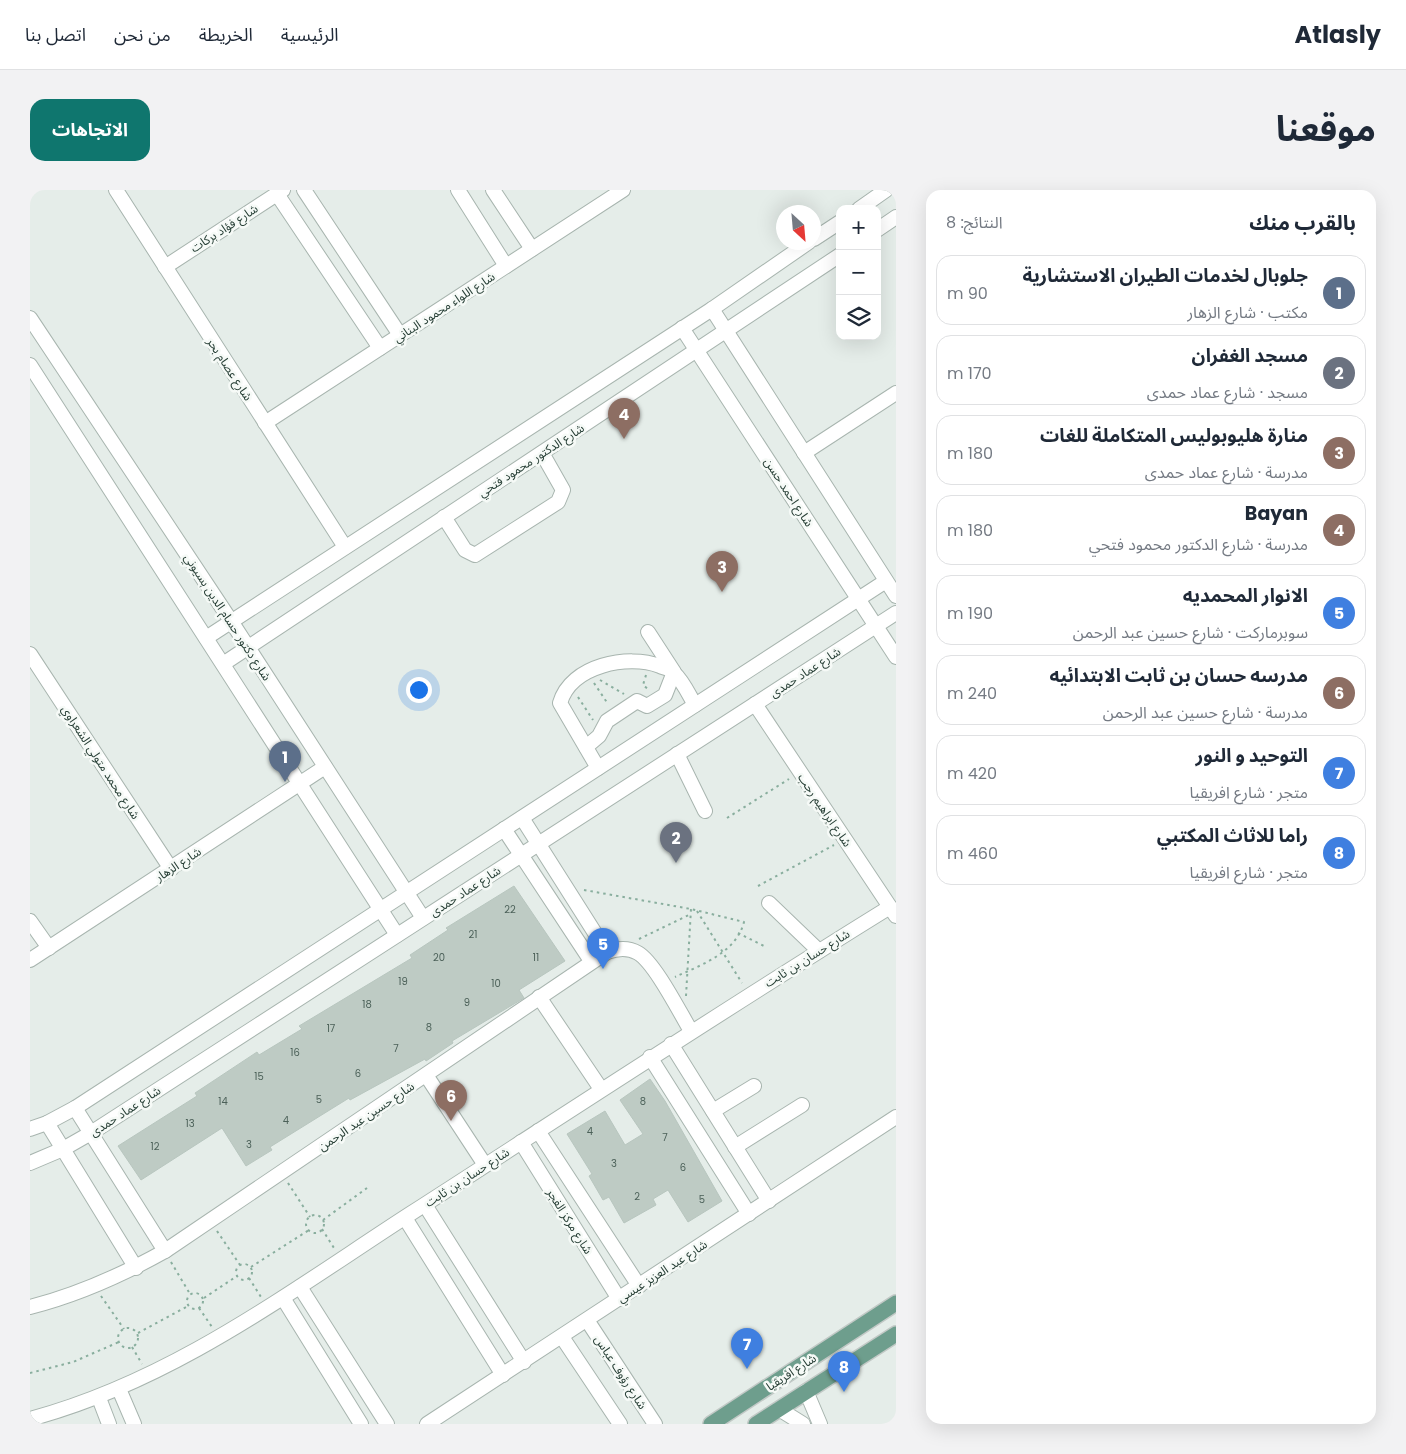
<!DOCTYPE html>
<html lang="ar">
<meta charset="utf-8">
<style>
body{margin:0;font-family:Poppins,"Noto Sans Arabic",sans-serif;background:#f2f2f3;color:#1f2937;direction:rtl}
.controls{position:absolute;right:15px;top:15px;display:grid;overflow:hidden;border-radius:10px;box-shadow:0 5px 20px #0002}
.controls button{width:45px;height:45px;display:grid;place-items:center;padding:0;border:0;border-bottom:1px solid #e0e1e3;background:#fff;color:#1f2937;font:25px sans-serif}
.compass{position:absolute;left:746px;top:15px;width:45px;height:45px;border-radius:50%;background:#fff;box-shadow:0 5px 20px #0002;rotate:154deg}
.you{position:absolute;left:388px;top:499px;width:18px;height:18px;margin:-12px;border:4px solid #fff;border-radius:50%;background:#1a73e8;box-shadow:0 0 0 8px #1a73e833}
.badge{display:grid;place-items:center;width:32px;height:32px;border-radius:50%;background:#0f766e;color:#fff;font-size:16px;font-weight:700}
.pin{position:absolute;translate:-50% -41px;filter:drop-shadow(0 1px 2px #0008)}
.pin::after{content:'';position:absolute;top:26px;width:18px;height:15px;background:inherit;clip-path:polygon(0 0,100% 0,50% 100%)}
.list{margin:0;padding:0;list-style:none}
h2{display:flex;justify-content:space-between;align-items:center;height:65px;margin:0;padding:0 20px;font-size:21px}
h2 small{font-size:16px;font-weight:400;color:#747a83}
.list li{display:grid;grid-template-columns:32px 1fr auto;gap:15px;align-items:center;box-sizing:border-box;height:70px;margin:0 10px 10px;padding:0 10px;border:1px solid #e0e1e3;border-radius:15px}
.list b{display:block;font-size:19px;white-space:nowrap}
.list p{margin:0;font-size:16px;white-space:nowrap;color:#747a83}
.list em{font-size:16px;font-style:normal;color:#747a83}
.icon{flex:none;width:28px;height:28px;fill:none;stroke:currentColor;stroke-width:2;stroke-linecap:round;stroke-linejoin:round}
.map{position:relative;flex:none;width:866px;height:1234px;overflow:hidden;direction:ltr;border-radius:15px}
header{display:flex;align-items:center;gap:30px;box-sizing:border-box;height:70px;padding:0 25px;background:#fff;border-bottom:1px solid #e0e1e3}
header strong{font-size:24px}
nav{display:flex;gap:28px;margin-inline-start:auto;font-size:18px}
.intro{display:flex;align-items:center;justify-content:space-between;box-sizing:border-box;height:120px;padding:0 30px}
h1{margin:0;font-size:35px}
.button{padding:12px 22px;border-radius:15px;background:#0f766e;color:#fff;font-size:18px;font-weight:700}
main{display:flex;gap:30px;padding:0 30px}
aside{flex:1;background:#fff;border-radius:15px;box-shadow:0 5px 20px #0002}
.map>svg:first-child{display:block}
.building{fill:#becbc4;stroke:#b8c6bf}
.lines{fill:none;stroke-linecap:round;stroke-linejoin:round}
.minor-casing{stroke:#a8b5af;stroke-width:16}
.major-casing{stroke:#c2c9c6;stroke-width:18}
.path{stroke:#89ae9e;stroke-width:2;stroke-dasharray:2.5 4;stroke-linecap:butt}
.minor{stroke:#fff;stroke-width:14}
.major{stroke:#6e9e8d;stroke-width:15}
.labels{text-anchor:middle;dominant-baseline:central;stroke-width:5;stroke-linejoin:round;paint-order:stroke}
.number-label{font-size:10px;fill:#4c6159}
.street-label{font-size:12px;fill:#263e35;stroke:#f6faf7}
</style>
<header>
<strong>Atlasly</strong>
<nav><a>الرئيسية</a><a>الخريطة</a><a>من نحن</a><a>اتصل بنا</a></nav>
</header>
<div class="intro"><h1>موقعنا</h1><a class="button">الاتجاهات</a></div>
<main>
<aside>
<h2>بالقرب منك<small>النتائج: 8</small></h2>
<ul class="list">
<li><span class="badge" style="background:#5c6f8a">1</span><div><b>جلوبال لخدمات الطيران الاستشارية</b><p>مكتب · شارع الزهار</p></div><em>90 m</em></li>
<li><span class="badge" style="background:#6b7280">2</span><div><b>مسجد الغفران</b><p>مسجد · شارع عماد حمدى</p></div><em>170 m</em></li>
<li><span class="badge" style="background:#8d6e63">3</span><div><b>منارة هليوبوليس المتكاملة للغات</b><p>مدرسة · شارع عماد حمدى</p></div><em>180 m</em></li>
<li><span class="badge" style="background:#8d6e63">4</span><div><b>Bayan</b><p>مدرسة · شارع الدكتور محمود فتحي</p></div><em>180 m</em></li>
<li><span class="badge" style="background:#3f7fe0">5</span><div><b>الانوار المحمديه</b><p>سوبرماركت · شارع حسين عبد الرحمن</p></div><em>190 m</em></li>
<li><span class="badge" style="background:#8d6e63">6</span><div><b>مدرسه حسان بن ثابت الابتدائيه</b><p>مدرسة · شارع حسين عبد الرحمن</p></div><em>240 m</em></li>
<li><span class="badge" style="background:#3f7fe0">7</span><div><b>التوحيد و النور</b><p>متجر · شارع افريقيا</p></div><em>420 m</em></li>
<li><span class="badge" style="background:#3f7fe0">8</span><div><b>راما للاثاث المكتبي</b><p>متجر · شارع افريقيا</p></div><em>460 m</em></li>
</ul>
</aside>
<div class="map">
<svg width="866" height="1234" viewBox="0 0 866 1234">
<rect width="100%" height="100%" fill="#e5ede9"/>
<g class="building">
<path d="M484 696 535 771 489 800 494 808 422 851 423 853 396 871 395 869 320 910 319 908 240 957 242 960 216 976 192 938 111 990 88 956 167 906 165 903 227 862 229 865 272 839 269 836 382 768 380 765 418 740 416 738Z"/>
<path d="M620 889 635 911 692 1011 658 1032 638 1000 623 1009 626 1015 594 1033 579 1007 573 1010 559 986 562 984 537 944 575 921 595 955 613 944 590 910Z"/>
</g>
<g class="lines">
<g class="minor-casing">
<g id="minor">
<path d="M86 0 315 357"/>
<path d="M274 0 370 145"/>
<path d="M428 0 476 76"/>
<path d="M463 0 502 59"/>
<path d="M247 4 350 158"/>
<path d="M829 19 856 0"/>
<path d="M847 40 866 27"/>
<path d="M784 49 810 32"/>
<path d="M135 77 253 0"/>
<path d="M682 119 866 406"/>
<path d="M0 128 201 431 393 728"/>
<path d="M652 138 866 467"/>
<path d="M0 175 367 745"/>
<path d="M235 233 593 0"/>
<path d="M774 263 866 203"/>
<path d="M414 327 435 360 445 365 528 312 533 300 512 263"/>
<path d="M176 448 682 119 779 52"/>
<path d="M0 464 141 679"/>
<path d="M193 474 810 65"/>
<path d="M725 514 866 726"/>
<path d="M556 557 569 546 577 531 607 511 617 516 635 505 644 482 618 442"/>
<path d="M647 564 675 621"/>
<path d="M568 578 530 513C541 475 598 464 630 476 634 478 641 479 644 483 653 491 659 505 665 515"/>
<path d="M492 628 577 762"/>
<path d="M474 639 561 771"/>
<path d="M739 713 789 761"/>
<path d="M0 731 19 758"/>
<path d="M0 770 295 577"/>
<path d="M509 807 571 899"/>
<path d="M641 854 739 1011"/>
<path d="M620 867 719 1024"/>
<path d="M396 885 455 975"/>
<path d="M45 918 135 1061"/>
<path d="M683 921 724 896"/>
<path d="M17 933 106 1078"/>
<path d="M0 939 17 933 45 918 856 391"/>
<path d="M508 941 609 1096"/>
<path d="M491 952 589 1109"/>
<path d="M705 957 772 915"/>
<path d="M0 973 33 959 61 943 866 423"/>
<path d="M395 1015 494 1172"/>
<path d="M375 1028 473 1185"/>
<path d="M270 1097 357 1234"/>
<path d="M253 1108 331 1234"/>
<path d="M0 1117C47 1105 92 1085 135 1061L577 762C588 758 598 757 608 763 625 773 650 823 661 841"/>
<path d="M557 1130 625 1234"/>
<path d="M532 1147 590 1234"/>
<path d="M89 1199 104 1234"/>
<path d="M776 1201 790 1234"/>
<path d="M69 1208 79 1234"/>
<path d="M749 1219 773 1234"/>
<path d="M0 1229C142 1191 258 1103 380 1024 540 921 698 817 860 717"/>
<path d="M397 1234 866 927"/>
</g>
</g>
<g class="major-casing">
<g id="major">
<path d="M681 1234 866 1113"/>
<path d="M726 1234 866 1144"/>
</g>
</g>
<g class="path">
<path d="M616 485 613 495 618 499"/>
<path d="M570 490 594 504"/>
<path d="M564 493 578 514"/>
<path d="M548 507 563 530"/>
<path d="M697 628 759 589"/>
<path d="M728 696 804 655"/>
<path d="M554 700 661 719 714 732C706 763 671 775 645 787"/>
<path d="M667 721 712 793"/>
<path d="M708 743 736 757"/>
<path d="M609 749 661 724"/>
<path d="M656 806 661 719"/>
<path d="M258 993 280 1027"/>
<circle cx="285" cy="1034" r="9"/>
<path d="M293 1030 337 998"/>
<path d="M292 1039 304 1058"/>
<path d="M187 1041 210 1075"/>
<path d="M141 1072 160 1104"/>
<circle cx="214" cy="1082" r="8"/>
<path d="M221 1077 279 1040"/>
<path d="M219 1088 231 1107"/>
<circle cx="165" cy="1111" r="8"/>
<path d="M71 1106 94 1139"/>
<path d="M174 1108 207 1086"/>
<path d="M169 1118 182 1137"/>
<circle cx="98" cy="1148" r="10"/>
<path d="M108 1143 158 1116"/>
<path d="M102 1157 112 1174"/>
<path d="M0 1183 43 1172 89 1152"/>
</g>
<use href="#minor" class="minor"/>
<use href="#major" class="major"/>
</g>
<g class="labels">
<g class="number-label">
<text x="480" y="719">22</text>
<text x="443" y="744">21</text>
<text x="409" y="767">20</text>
<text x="506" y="767">11</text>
<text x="373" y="791">19</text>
<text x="466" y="793">10</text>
<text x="437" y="812">9</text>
<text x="337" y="814">18</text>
<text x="399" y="837">8</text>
<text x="301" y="838">17</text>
<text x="366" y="858">7</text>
<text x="265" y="862">16</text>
<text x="328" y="883">6</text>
<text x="229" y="886">15</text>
<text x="289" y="909">5</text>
<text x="193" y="911">14</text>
<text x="613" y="911">8</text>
<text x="256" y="930">4</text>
<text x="160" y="933">13</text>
<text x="560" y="941">4</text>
<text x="635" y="947">7</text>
<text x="219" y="954">3</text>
<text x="125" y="956">12</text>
<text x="584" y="973">3</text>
<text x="653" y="977">6</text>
<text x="607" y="1006">2</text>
<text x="672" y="1009">5</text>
</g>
<g class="street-label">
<text transform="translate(194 38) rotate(-33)">شارع فؤاد بركات</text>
<text transform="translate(414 117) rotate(-33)">شارع اللواء محمود البناني</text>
<text transform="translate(200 179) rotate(57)">شارع عصام بحر</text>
<text transform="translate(501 270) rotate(-33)">شارع الدكتور محمود فتحي</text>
<text transform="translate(759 302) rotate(57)">شارع احمد حسن</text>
<text transform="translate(198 427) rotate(57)">شارع دكتور حسام الدين بسيوني</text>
<text transform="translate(775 482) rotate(-33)">شارع عماد حمدى</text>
<text transform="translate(71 572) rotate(57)">شارع محمد متولي الشعراوي</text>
<text transform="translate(795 620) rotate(56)">شارع ابراهيم رجب</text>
<text transform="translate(148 674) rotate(-33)">شارع الزهار</text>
<text transform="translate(435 701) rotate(-33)">شارع عماد حمدى</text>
<text transform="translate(777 768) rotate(-32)">شارع حسان بن ثابت</text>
<text transform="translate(95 921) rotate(-33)">شارع عماد حمدى</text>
<text transform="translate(336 926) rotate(-34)">شارع حسين عبد الرحمن</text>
<text transform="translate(437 987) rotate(-33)">شارع حسان بن ثابت</text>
<text transform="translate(540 1031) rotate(58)">شارع مركز الفجر</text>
<text transform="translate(632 1081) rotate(-33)">شارع عبد العزيز عيسي</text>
<text transform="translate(591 1182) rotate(57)">شارع رؤوف عباس</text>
<text transform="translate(761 1182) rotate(-33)">شارع افريقيا</text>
</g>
</g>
</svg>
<div class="controls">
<button>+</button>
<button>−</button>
<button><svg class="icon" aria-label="layers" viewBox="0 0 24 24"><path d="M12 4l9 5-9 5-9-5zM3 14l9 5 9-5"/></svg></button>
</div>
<svg class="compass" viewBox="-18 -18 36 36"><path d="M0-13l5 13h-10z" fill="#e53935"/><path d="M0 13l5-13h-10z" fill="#747a83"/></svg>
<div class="you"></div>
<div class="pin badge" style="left:255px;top:592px;background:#5c6f8a">1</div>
<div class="pin badge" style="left:646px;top:673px;background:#6b7280">2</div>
<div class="pin badge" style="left:692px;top:402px;background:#8d6e63">3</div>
<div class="pin badge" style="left:594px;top:249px;background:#8d6e63">4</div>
<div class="pin badge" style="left:573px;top:779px;background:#3f7fe0">5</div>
<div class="pin badge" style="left:421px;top:931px;background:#8d6e63">6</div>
<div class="pin badge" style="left:717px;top:1179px;background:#3f7fe0">7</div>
<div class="pin badge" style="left:814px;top:1202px;background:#3f7fe0">8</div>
</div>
</main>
